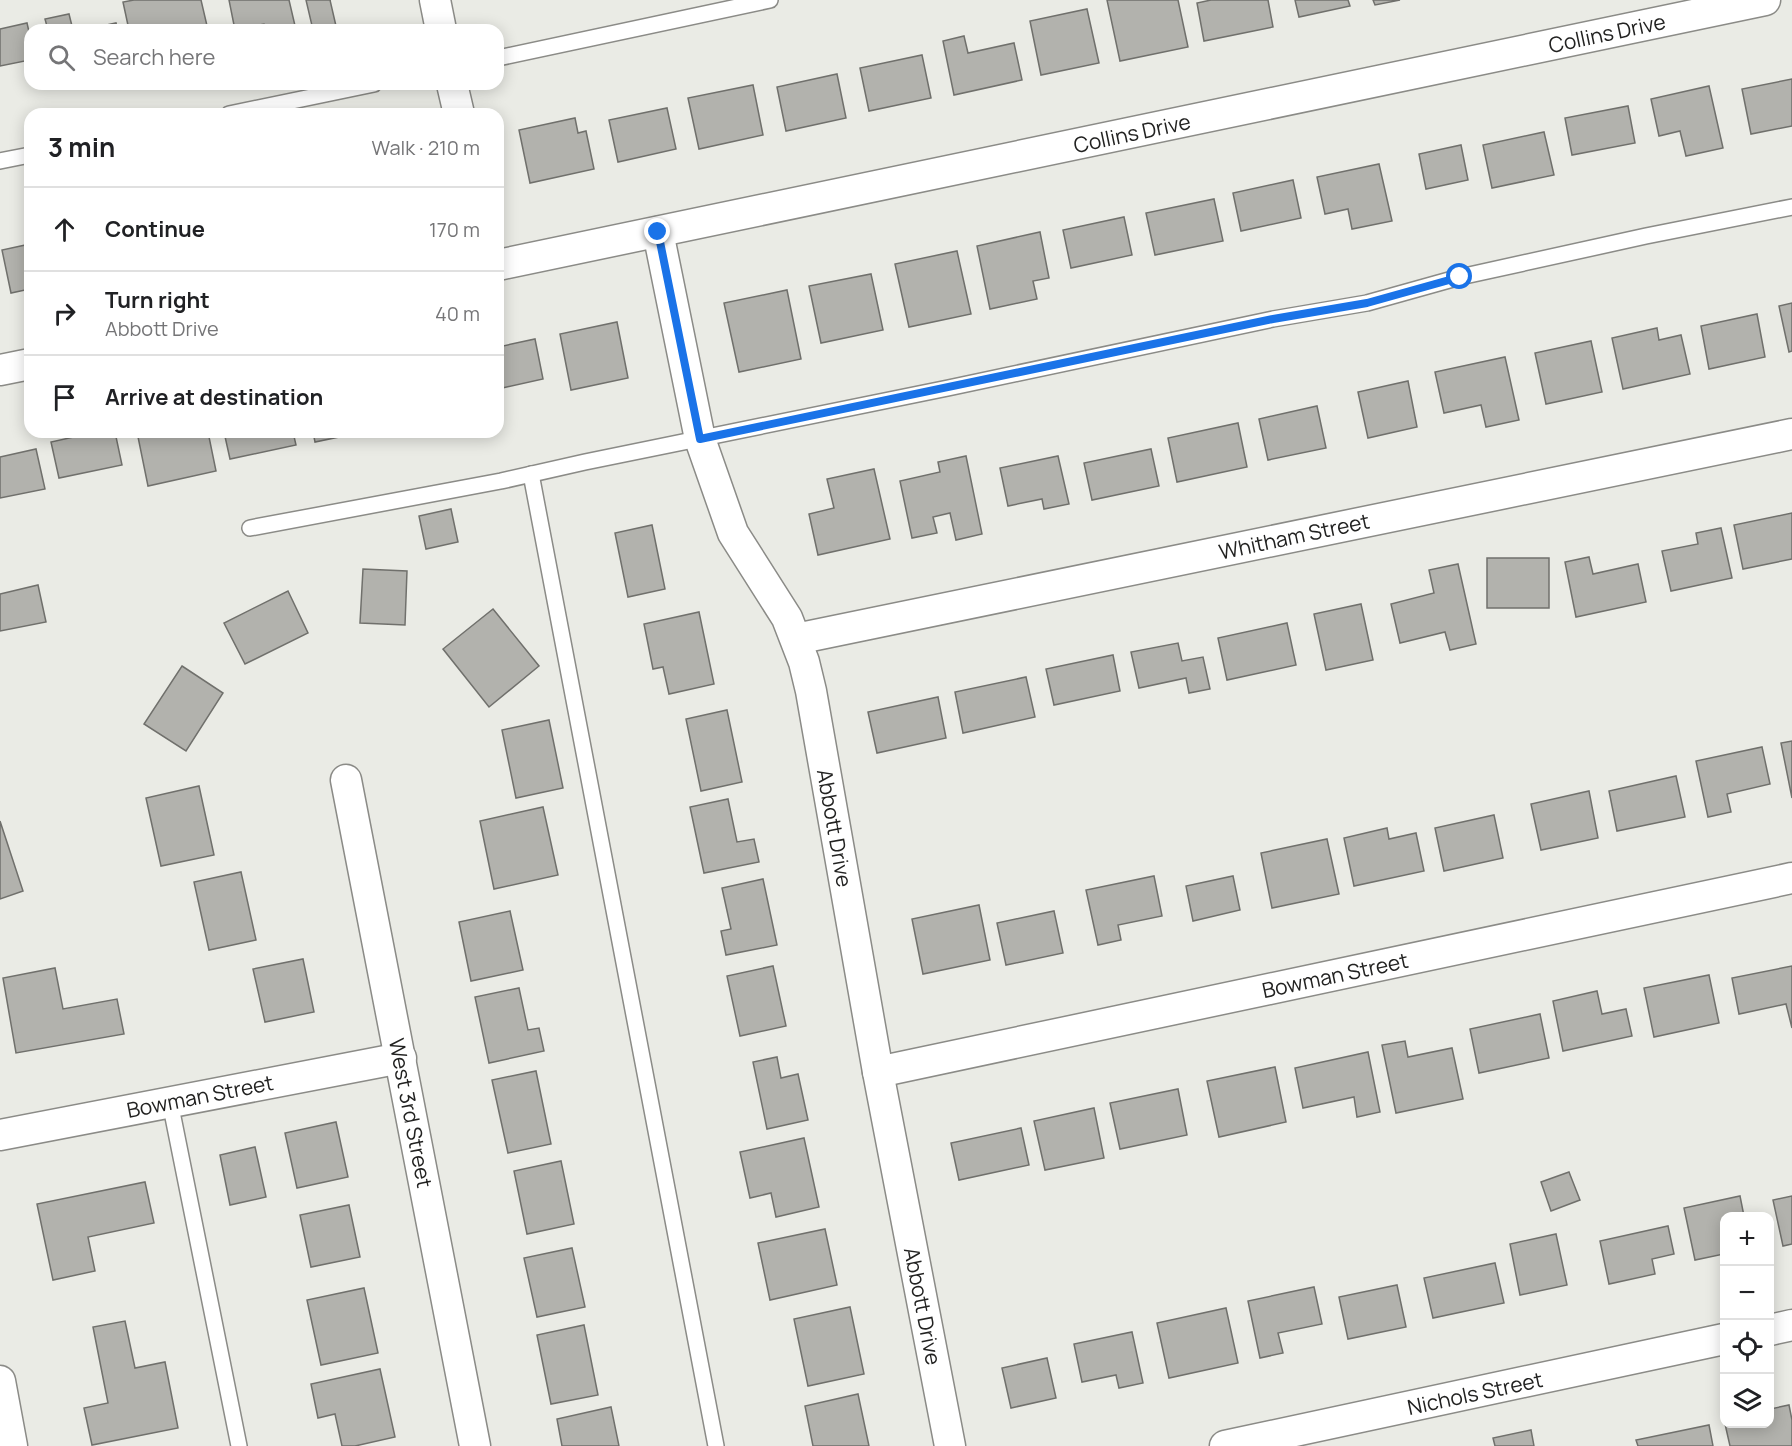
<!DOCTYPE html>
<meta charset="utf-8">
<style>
body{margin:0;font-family:Manrope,sans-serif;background:#f6f6f6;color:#202124}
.controls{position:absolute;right:18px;bottom:18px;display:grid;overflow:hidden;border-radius:12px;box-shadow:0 3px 15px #0003}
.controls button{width:54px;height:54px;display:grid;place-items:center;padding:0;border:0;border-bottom:2px solid #e0e0e0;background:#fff;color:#202124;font:30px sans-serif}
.stop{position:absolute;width:18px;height:18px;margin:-14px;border:4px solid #1a73e8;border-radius:50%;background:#fff}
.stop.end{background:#1a73e8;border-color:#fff;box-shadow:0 2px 6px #0008}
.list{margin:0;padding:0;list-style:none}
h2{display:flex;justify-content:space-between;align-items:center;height:78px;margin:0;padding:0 24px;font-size:26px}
h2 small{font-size:20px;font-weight:400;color:#757577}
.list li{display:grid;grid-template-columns:39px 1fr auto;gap:18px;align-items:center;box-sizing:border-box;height:84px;padding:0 24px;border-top:2px solid #e0e0e0}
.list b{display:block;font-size:22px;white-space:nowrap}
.list p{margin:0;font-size:20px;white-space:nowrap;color:#757577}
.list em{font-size:20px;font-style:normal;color:#757577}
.icon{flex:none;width:33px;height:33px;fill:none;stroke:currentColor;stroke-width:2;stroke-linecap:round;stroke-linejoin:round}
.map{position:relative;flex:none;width:1792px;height:1446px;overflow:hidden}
.search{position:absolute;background:#fff;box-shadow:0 3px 15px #0003;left:24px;top:24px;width:480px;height:66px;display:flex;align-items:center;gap:15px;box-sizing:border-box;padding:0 21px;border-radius:18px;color:#757577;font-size:22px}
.panel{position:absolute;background:#fff;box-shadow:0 3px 15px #0003;left:24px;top:108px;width:480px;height:330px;border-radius:18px}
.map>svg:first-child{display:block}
.building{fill:#b2b2ad;stroke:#70706c;stroke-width:1.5}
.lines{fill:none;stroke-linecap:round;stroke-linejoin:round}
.lane-casing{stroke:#8b8b87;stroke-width:18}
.street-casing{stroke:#8b8b87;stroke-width:33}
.lane{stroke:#fff;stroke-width:15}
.street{stroke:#fff;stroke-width:30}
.route{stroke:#1a73e8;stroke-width:8}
.labels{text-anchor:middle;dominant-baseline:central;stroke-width:6;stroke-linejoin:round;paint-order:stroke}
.street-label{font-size:21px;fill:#222221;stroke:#fff}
</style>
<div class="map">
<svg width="1792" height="1446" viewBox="0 0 1792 1446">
<rect width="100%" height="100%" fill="#eaebe5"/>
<g class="building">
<path d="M134 0H201L208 30H129L123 2Z"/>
<path d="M229 0H289L296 30H266L264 24 235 30Z"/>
<path d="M306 0H331H330L336 26 313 30Z"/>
<path d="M1107 0H1178L1188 47 1120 61Z"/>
<path d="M1211 0H1268L1273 27 1204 41 1197 3Z"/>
<path d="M1295 0H1348L1350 6 1299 17Z"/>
<path d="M1373 0H1400L1375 5Z"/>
<path d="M1087 9 1099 63 1041 75 1030 21Z"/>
<path d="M69 14 73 30H48L45 19Z"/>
<path d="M27 23 30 36V60L0 66V29Z"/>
<path d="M116 23 118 30H84Z"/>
<path d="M964 36 968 53 1014 43 1022 80 954 95 943 41Z"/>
<path d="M922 55 931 98 869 111 860 68Z"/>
<path d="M837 74 846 118 786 131 777 87Z"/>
<path d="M1792 79V126L1751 134 1742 89Z"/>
<path d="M753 85 763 135 699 149 688 98Z"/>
<path d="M1709 86 1723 148 1686 156 1680 131 1659 136 1651 99Z"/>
<path d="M1628 106 1635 143 1572 155 1565 118Z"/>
<path d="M667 108 676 149 618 162 609 120Z"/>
<path d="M575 118 578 133 586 131 594 169 530 183 519 130Z"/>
<path d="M1544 132 1554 175 1492 188 1483 145Z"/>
<path d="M1461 145 1468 180 1426 189 1419 154Z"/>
<path d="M1379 164 1392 221 1352 229 1348 209 1325 214 1317 177Z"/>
<path d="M1293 180 1301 218 1241 231 1233 193Z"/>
<path d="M1214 199 1223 241 1155 255 1146 213Z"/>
<path d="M1124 217 1132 255 1071 268 1063 230Z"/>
<path d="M1040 232 1049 278 1033 281 1037 299 990 309 977 246Z"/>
<path d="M30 244V289L11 293 2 250Z"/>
<path d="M957 251 971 314 909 327 895 264Z"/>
<path d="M871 274 883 330 821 343 809 286Z"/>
<path d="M787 290 801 359 739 372 724 303Z"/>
<path d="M1792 303V351L1789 352 1779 306Z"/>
<path d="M1757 314 1765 357 1709 369 1701 326Z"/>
<path d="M617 322 628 378 571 390 560 334Z"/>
<path d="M1657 328 1659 340 1681 335 1690 374 1623 389 1612 338Z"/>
<path d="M535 339 543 379 498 389V347Z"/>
<path d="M1591 341 1602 392 1546 404 1535 353Z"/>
<path d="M1505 357 1519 420 1486 427 1481 405 1444 413 1435 372Z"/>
<path d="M1408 381 1417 427 1368 438 1358 392Z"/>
<path d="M1317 406 1326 448 1268 460 1259 419Z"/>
<path d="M1238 423 1247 467 1177 482 1168 438Z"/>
<path d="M96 432H115L122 465 59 478 51 442Z"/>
<path d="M137 432H208L216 471 148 486Z"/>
<path d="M224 432H293L296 445 230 459Z"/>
<path d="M313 432H363L315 442Z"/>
<path d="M36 449 45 489 0 498V457Z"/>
<path d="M1151 449 1159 486 1092 500 1084 463Z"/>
<path d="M966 456 982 534 956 540 950 513 933 517 937 533 912 538 900 481 940 472 938 462Z"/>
<path d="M1058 456 1069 504 1044 509 1042 499 1008 506 1000 468Z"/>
<path d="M874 469 890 539 818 555 809 514 834 508 827 479Z"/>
<path d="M451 509 458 542 426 549 419 516Z"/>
<path d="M1792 513V559L1743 569 1734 525Z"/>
<path d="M652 525 665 589 628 597 615 533Z"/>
<path d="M1721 528 1732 578 1671 591 1662 551 1698 544 1696 533Z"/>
<path d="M1589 557 1593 574 1638 564 1646 602 1576 617 1565 562Z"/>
<rect x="1487" y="558" width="62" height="50"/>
<path d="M1458 564 1476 644 1450 650 1445 632 1400 643 1391 604 1434 593 1429 570Z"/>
<path d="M363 569 407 571 405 625 360 623Z"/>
<path d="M38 585 46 622 0 631V594Z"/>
<path d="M288 591 308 633 245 664 224 623Z"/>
<path d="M1361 604 1373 660 1326 670 1314 614Z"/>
<path d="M493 609 539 666 489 707 443 649Z"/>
<path d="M699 612 714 684 669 694 663 667 653 669 644 624Z"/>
<path d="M1287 623 1296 665 1227 680 1218 638Z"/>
<path d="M1178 643 1182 661 1203 657 1210 689 1189 693 1186 678 1139 688 1131 652Z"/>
<path d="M1113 655 1120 691 1054 705 1046 669Z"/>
<path d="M182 666 223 693 186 751 144 724Z"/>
<path d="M1026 677 1035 717 963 733 955 692Z"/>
<path d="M938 697 946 738 877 753 868 712Z"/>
<path d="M727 710 742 782 701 791 686 719Z"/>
<path d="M549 720 563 788 516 798 502 730Z"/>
<path d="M1792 741V798L1781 743Z"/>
<path d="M1762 747 1770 784 1727 794 1731 812 1708 817 1696 761Z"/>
<path d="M1676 776 1685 817 1617 831 1609 791Z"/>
<path d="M199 786 214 855 161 866 146 798Z"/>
<path d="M1589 791 1598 838 1541 850 1531 804Z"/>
<path d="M728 799 737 842 754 839 759 862 704 873 690 807Z"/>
<path d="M543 807 558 875 494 889 480 821Z"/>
<path d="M1494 815 1503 858 1444 871 1435 828Z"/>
<path d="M0 821 23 891 0 899Z"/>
<path d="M1387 828 1389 839 1416 833 1424 871 1354 886 1344 838Z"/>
<path d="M1327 839 1339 894 1272 908 1261 853Z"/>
<path d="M241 872 256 940 209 950 194 882Z"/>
<path d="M1154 876 1162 916 1118 925 1121 940 1098 945 1086 890Z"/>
<path d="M1233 876 1240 910 1193 921 1186 886Z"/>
<path d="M763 879 777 945 726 955 721 931 731 929 722 888Z"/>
<path d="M979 905 990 960 923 974 912 919Z"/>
<path d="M510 911 523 970 471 981 459 922Z"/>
<path d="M1054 911 1063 953 1006 965 997 923Z"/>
<path d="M303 959 314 1012 265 1022 253 969Z"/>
<path d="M773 966 786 1026 740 1036 727 976Z"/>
<path d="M1792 966V1028L1786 1004 1739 1014 1732 978Z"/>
<path d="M55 968 63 1009 117 999 124 1034 16 1053 3 978Z"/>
<path d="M1709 975 1719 1023 1654 1037 1644 988Z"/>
<path d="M519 988 528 1030 539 1028 544 1051 489 1063 475 997Z"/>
<path d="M1597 991 1602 1014 1626 1009 1632 1036 1563 1051 1553 1001Z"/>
<path d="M1540 1014 1549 1058 1479 1073 1470 1029Z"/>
<path d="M1405 1041 1408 1057 1452 1048 1463 1099 1396 1113 1382 1045Z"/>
<path d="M1368 1052 1380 1112 1357 1117 1354 1097 1303 1108 1295 1068Z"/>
<path d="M777 1057 781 1078 798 1074 808 1120 767 1129 753 1062Z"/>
<path d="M1275 1067 1286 1122 1219 1137 1207 1081Z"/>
<path d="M536 1071 551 1144 508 1153 492 1080Z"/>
<path d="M1178 1089 1187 1135 1120 1149 1110 1103Z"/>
<path d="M1094 1108 1104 1158 1045 1170 1034 1121Z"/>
<path d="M336 1122 348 1177 297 1188 285 1133Z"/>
<path d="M1021 1128 1029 1165 959 1180 951 1143Z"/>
<path d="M804 1138 819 1207 776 1217 771 1193 750 1198 740 1152Z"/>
<path d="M255 1147 266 1197 230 1205 220 1155Z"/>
<path d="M561 1161 574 1224 527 1234 514 1171Z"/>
<path d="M1569 1172 1580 1200 1551 1211 1541 1182Z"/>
<path d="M145 1182 154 1223 88 1237 95 1271 53 1280 37 1204Z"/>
<path d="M1740 1196 1744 1216H1724V1254L1695 1260 1684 1208Z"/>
<path d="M1792 1196V1244L1783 1246 1773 1200Z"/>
<path d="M349 1205 360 1257 311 1267 300 1215Z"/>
<path d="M1668 1226 1674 1254 1652 1259 1655 1274 1609 1284 1600 1241Z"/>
<path d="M825 1229 837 1285 770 1300 758 1243Z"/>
<path d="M1556 1234 1567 1285 1520 1295 1510 1244Z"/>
<path d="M572 1248 585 1307 537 1317 524 1258Z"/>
<path d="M1495 1263 1504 1303 1433 1318 1424 1278Z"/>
<path d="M1397 1285 1406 1327 1348 1339 1339 1297Z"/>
<path d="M1314 1287 1322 1324 1278 1333 1283 1353 1260 1358 1248 1301Z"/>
<path d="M364 1288 378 1353 321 1365 307 1300Z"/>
<path d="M850 1307 864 1374 808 1386 794 1319Z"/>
<path d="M1226 1308 1238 1363 1169 1378 1157 1323Z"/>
<path d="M125 1321 135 1368 165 1362 178 1428 92 1445 84 1408 108 1403 93 1327Z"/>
<path d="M584 1325 598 1395 551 1404 537 1335Z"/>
<path d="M1132 1332 1143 1383 1119 1388 1116 1375 1082 1382 1074 1344Z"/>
<path d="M1047 1358 1056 1398 1011 1408 1002 1368Z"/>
<path d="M380 1369 395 1437 355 1446H342L335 1414 318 1418 311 1384Z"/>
<path d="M858 1394 869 1446H813L805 1406Z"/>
<path d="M1789 1405 1792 1420V1446H1730L1725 1424H1770V1409Z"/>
<path d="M611 1407 619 1446H562L557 1419Z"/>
<path d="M1709 1425 1713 1446H1638L1636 1440Z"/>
<path d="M1531 1430 1534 1446H1495L1493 1438Z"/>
</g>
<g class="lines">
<g class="lane-casing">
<g id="lane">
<path d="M498 58 770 0"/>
<path d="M229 114 374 84"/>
<path d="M0 161 30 155"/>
<path d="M531 474 716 1446"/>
<path d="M250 528 501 481 585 462 948 388 1273 319 1367 303 1460 277 1646 236 1792 207"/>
<path d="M170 1102 239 1446"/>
</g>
</g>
<g class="street-casing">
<g id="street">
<path d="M435 0 441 30"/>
<path d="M452 84 459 114"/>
<path d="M658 232 700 439 733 533 787 618 804 662 811 691 878 1072 950 1446"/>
<path d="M498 265 1765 0"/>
<path d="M0 370 30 364"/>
<path d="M796 639 1792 434"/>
<path d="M346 780 475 1446"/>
<path d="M878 1072 1792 878"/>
<path d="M0 1135 401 1058"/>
<path d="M1770 1330 1792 1325"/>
<path d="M0 1381 12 1446"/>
<path d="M1225 1446 1724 1339"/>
</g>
</g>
<use href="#lane" class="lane"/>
<use href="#street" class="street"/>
</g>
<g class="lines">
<path class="route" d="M658 232 700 439 1273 319 1367 303 1460 277"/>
</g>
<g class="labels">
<g class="street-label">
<text transform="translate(1607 33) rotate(-12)">Collins Drive</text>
<text transform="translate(1132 133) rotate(-12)">Collins Drive</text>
<text transform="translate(1294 536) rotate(-12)">Whitham Street</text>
<text transform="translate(835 828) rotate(80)">Abbott Drive</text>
<text transform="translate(1335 975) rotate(-12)">Bowman Street</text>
<text transform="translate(200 1096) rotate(-11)">Bowman Street</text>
<text transform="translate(411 1113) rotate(79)">West 3rd Street</text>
<text transform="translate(923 1306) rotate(79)">Abbott Drive</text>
<text transform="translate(1475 1393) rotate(-12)">Nichols Street</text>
</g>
</g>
</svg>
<div class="controls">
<button>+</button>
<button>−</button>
<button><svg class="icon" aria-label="locate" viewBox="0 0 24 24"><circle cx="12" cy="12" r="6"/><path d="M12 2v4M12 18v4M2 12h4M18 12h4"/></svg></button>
<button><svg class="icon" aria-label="layers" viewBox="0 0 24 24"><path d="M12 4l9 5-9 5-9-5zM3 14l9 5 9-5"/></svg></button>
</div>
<div class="stop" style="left:1460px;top:277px"></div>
<div class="stop end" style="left:658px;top:232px"></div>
<div class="search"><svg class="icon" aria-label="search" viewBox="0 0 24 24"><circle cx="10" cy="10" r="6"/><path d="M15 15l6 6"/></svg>Search here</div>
<section class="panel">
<h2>3 min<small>Walk · 210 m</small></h2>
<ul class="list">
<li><svg class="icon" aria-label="ahead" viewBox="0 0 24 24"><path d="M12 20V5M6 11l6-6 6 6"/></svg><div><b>Continue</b></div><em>170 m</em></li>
<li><svg class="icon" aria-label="right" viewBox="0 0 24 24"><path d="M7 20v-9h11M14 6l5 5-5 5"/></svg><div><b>Turn right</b><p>Abbott Drive</p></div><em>40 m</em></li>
<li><svg class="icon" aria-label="arrive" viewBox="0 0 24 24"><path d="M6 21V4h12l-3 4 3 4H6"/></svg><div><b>Arrive at destination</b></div></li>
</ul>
</section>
</div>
